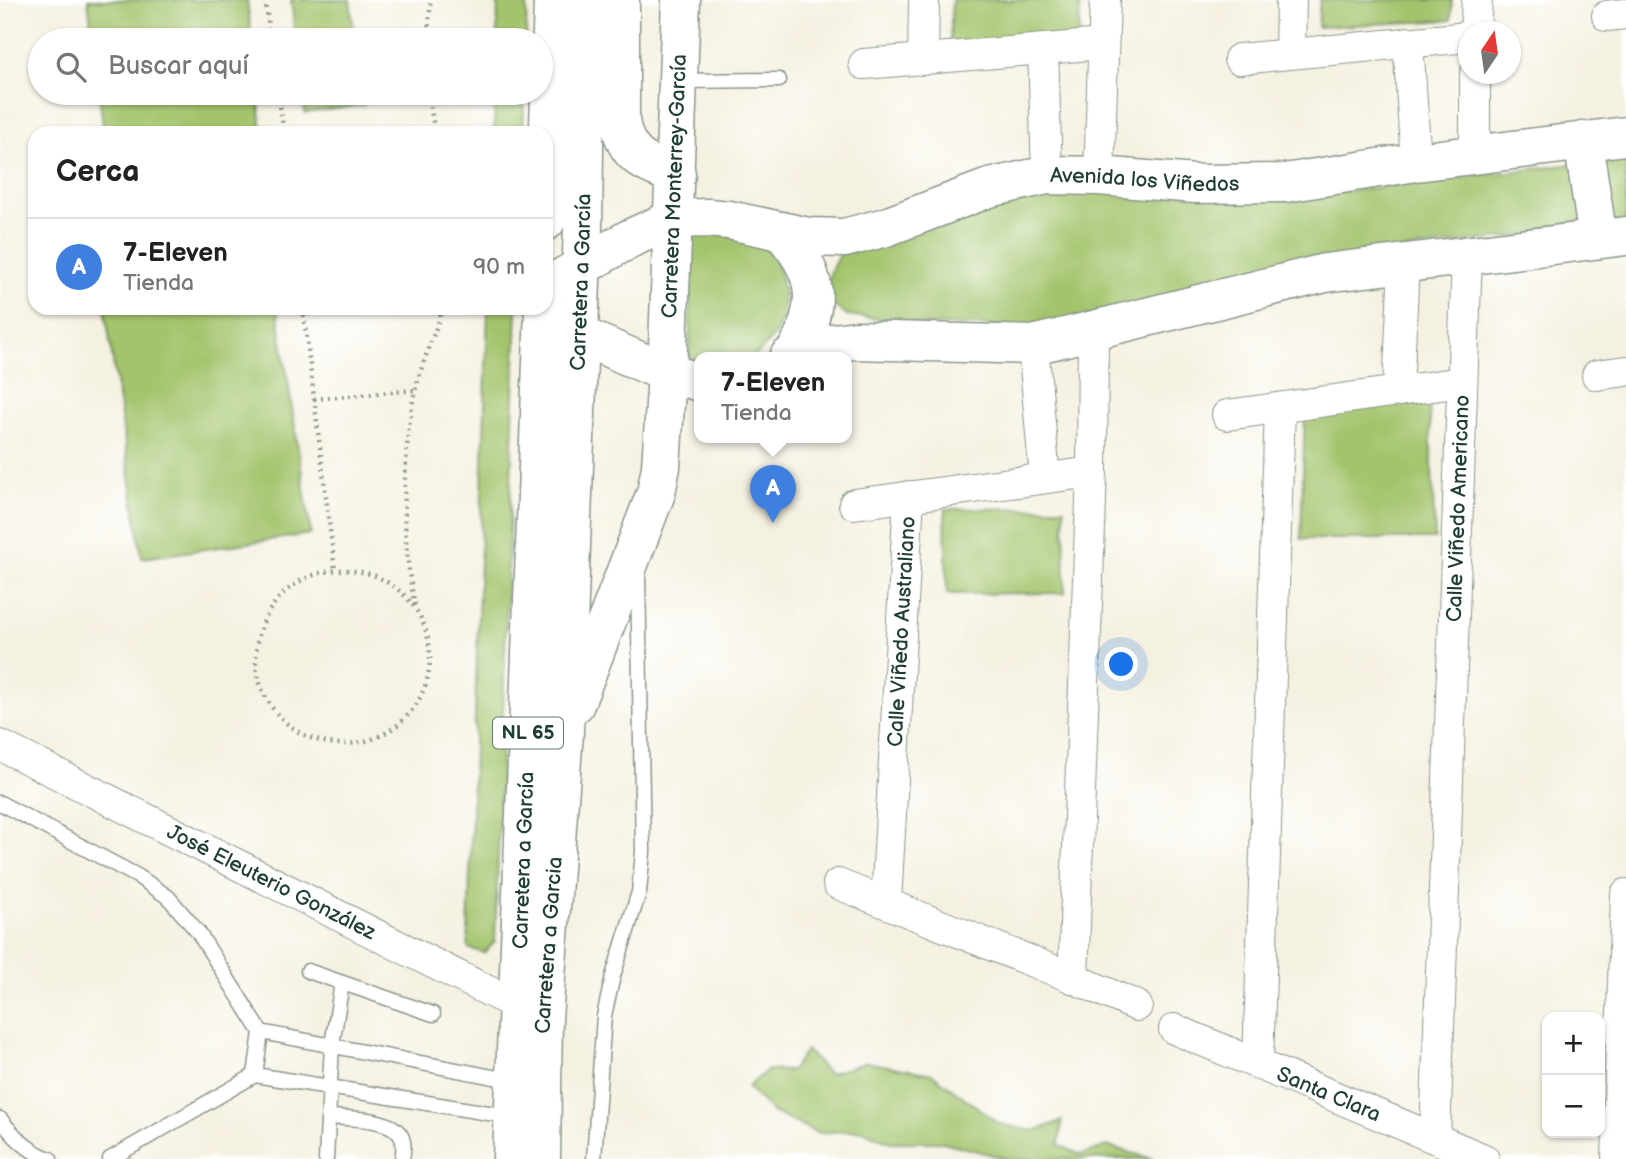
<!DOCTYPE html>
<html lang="es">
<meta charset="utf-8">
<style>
body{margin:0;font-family:"Balsamiq Sans",sans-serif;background:#f2f2f2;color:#222}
.controls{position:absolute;right:21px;bottom:21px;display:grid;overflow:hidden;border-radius:14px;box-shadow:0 2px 5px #0004}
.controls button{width:63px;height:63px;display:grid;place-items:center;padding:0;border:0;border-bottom:2px solid #e0e0e0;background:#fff;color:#222;font:35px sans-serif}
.compass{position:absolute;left:1458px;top:21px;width:63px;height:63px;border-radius:50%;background:#fff;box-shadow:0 2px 5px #0004;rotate:13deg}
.you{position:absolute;left:1122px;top:665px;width:24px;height:24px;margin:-18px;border:5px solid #fff;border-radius:50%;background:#1a73e8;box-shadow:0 0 0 10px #1a73e833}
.badge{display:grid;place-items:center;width:46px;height:46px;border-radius:50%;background:#b5179e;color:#fff;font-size:23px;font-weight:700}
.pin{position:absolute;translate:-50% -58px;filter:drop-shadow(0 2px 4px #0008)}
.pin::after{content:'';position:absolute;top:37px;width:24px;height:21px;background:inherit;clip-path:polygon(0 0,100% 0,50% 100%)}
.popup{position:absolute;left:694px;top:352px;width:158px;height:91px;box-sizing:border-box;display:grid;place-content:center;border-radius:14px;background:#fff;filter:drop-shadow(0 2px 5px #0005);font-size:23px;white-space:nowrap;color:#767676}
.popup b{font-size:26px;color:#222}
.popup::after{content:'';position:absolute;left:50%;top:100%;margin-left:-14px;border:14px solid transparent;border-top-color:#fff}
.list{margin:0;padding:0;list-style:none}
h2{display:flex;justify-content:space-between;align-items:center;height:91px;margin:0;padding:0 28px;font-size:30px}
h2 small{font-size:23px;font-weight:400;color:#767676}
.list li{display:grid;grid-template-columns:46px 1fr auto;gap:21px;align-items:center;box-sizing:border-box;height:98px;padding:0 28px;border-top:2px solid #e0e0e0}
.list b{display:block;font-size:26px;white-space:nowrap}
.list p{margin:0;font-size:23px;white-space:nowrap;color:#767676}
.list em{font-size:23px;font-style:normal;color:#767676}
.icon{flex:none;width:38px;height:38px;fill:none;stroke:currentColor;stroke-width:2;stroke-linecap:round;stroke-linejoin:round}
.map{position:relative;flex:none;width:1626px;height:1159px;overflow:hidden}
.search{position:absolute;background:#fff;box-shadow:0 2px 5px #0004;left:28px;top:28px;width:525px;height:77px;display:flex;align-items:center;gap:18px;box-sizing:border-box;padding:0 24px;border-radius:38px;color:#767676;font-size:26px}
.panel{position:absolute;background:#fff;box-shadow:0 2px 5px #0004;left:28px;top:126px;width:525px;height:189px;border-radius:21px}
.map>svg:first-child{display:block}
.green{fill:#a3c46c;stroke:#618050;stroke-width:2}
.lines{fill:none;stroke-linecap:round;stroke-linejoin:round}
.lane-casing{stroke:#8a978a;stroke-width:17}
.street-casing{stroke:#8a978a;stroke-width:32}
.secondary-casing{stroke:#8a978a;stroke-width:41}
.primary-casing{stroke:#8a978a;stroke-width:41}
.path{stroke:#8a978a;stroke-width:4.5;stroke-dasharray:2 5;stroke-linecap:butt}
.lane{stroke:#fff;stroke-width:14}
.street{stroke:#fff;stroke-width:30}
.secondary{stroke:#fff;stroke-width:38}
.primary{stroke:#fff;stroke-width:38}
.labels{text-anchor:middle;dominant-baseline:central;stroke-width:7;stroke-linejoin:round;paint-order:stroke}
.shield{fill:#fff;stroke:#627771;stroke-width:2}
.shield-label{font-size:19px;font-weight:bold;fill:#1f3d34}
.street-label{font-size:21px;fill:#1f3d34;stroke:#fff}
</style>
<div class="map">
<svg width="1626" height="1159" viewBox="0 0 1626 1159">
<rect width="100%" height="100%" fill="#fff"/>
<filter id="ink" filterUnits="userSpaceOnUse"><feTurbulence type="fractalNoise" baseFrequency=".0143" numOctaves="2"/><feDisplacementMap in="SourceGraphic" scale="14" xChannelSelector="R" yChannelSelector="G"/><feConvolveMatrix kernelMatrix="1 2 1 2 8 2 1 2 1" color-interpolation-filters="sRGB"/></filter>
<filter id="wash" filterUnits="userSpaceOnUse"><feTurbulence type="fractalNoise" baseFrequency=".00686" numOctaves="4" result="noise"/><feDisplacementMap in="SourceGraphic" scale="28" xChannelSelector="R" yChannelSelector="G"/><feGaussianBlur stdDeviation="1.57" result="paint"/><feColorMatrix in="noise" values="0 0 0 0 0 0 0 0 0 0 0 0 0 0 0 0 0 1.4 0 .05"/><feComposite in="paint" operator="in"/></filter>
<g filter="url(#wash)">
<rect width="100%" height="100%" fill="#f5f1e1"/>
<g class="green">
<path d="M88 0H247L252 40H93Z"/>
<path d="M291 0H350L355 40H296Z"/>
<path d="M498 0H527L526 40H497Z"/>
<path d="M952 0H1080L1079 39 950 43Z"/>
<path d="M1320 0H1452L1451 20 1318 27Z"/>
<path d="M99 93H258L262 132 104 133Z"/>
<path d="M303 93H362L364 105 305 113Z"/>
<path d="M495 93H524L523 133H494Z"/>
<path d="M1626 158V223L1262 267 1118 311 1046 326 928 325 847 315 831 304C827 284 827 272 840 255L956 216 1071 186 1288 198Z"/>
<path d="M692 228C705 231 751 238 760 244 784 262 791 308 776 333 770 342 761 350 754 357H700L699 366 689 364Z"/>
<path d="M105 308H277L311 534 142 558Z"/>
<path d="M488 308H517L495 941 485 953 468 948V935Z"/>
<path d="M1429 399 1435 539H1301L1305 413Z"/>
<path d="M1064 508 1065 593 947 594 945 509Z"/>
<path d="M806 1050 829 1074 866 1062 932 1074 1000 1124 1033 1131 1062 1121 1059 1145 1081 1155 1107 1146 1153 1159H1008L943 1142H891L860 1130 818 1133 772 1112 748 1087 767 1070 791 1071Z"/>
</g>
</g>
<g filter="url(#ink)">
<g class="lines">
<g class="lane-casing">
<g id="lane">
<path d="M679 81 779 80"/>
<path d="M0 803 139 877 168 897 198 932 261 1032 255 1075 110 1159"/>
<path d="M308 971 433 1014"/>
<path d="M261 1032 514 1081"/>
<path d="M255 1075 513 1117"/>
<path d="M329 1117C349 1119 399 1116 403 1142 404 1147 403 1154 402 1159"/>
<path d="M0 1119C14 1136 28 1152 50 1159"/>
<path d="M326 1159 332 1045 342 983"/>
<path d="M594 1159 604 1016 613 976 639 892 643 852 638 574"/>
</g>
</g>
<g class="street-casing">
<g id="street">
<path d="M1607 16 1626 14"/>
<path d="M1475 32 1477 0"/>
<path d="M1408 42 1416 162"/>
<path d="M1043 49 1047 175"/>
<path d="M1290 53 1291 0"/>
<path d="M1239 59 1468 37"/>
<path d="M923 60 924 0"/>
<path d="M864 64 1103 44"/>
<path d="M1475 155V74"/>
<path d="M1099 176 1105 0"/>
<path d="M1033 345 1045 478"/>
<path d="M1597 375 1626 371"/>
<path d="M1398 391 1404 263"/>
<path d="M1227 415 1462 382"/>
<path d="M854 504 1092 472"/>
<path id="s1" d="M0 745 534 1014"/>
<path d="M838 884 1073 978 1137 1006"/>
<path id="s2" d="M886 902 909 496"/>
<path d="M1073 978 1092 472 1093 332"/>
<path id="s3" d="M1174 1029 1484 1159"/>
<path d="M1258 1063 1280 408"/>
<path id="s4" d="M1435 1138 1467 255"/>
<path d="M1617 1159 1626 894"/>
</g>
</g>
<g class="secondary-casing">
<g id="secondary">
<path d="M1583 141 1598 239"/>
<path d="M781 231C820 274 822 305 794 355"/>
<path id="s5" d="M546 287 629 239 673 219 708 218 729 220 809 237 844 238 886 227 989 188 1047 175 1099 176 1195 184 1285 183 1416 162 1626 136"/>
<path d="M549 322 667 373 700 382"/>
<path d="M789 357 824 344 856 340 1033 345 1325 273 1626 236"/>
<path id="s6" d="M667 373 681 0"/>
</g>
</g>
<g class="primary-casing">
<g id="primary">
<path d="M620 0V120C624 154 644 165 676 174"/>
<path d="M546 221 553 0"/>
<path d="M575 704 656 493 661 467 667 373"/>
<path id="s7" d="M512 1159 544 308"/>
<path id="s8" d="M541 1159 543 1018 564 732 583 227 586 0"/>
</g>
</g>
<g class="path">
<path d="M265 0 271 40"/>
<path d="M427 40 431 0"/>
<path d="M278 93 284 133"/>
<path d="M428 93 435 133"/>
<path d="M306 133 324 131V133"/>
<path d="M303 308 335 570"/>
<path d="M314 399 416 390"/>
<circle cx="343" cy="657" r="87"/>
<path d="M415 605C401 539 402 468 413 401 419 369 433 339 443 308"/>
</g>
<use href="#lane" class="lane"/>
<use href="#street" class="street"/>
<use href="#secondary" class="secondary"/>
<use href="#primary" class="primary"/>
</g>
</g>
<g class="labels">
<rect class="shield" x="493" y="717.5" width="70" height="31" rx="5"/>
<g class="shield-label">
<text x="528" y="733">NL 65</text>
</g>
<g class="street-label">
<text stroke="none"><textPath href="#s5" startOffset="628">Avenida los Viñedos</textPath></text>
<text stroke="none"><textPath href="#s6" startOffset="187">Carretera Monterrey-García</textPath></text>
<text stroke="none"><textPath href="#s8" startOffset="878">Carretera a García</textPath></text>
<text stroke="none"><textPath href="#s4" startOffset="630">Calle Viñedo Americano</textPath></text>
<text stroke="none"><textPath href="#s2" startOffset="271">Calle Viñedo Australiano</textPath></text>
<text stroke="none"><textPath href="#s7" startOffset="299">Carretera a García</textPath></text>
<text stroke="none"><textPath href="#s1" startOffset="304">José Eleuterio González</textPath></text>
<text stroke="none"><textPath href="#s8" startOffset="214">Carretera a Garcia</textPath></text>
<text stroke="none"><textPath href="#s3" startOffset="168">Santa Clara</textPath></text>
</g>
</g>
</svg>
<div class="controls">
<button>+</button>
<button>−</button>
</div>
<svg class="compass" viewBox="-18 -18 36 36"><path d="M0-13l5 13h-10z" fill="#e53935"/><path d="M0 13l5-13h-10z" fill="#767676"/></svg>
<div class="you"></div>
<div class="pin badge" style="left:773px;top:523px;background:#3f7fe0">A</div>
<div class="popup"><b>7-Eleven</b>Tienda</div>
<div class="search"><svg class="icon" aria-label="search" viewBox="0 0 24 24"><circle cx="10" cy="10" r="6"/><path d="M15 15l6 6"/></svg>Buscar aquí</div>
<section class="panel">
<h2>Cerca<small></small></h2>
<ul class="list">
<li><span class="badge" style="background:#3f7fe0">A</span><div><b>7-Eleven</b><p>Tienda</p></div><em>90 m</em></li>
</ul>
</section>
</div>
